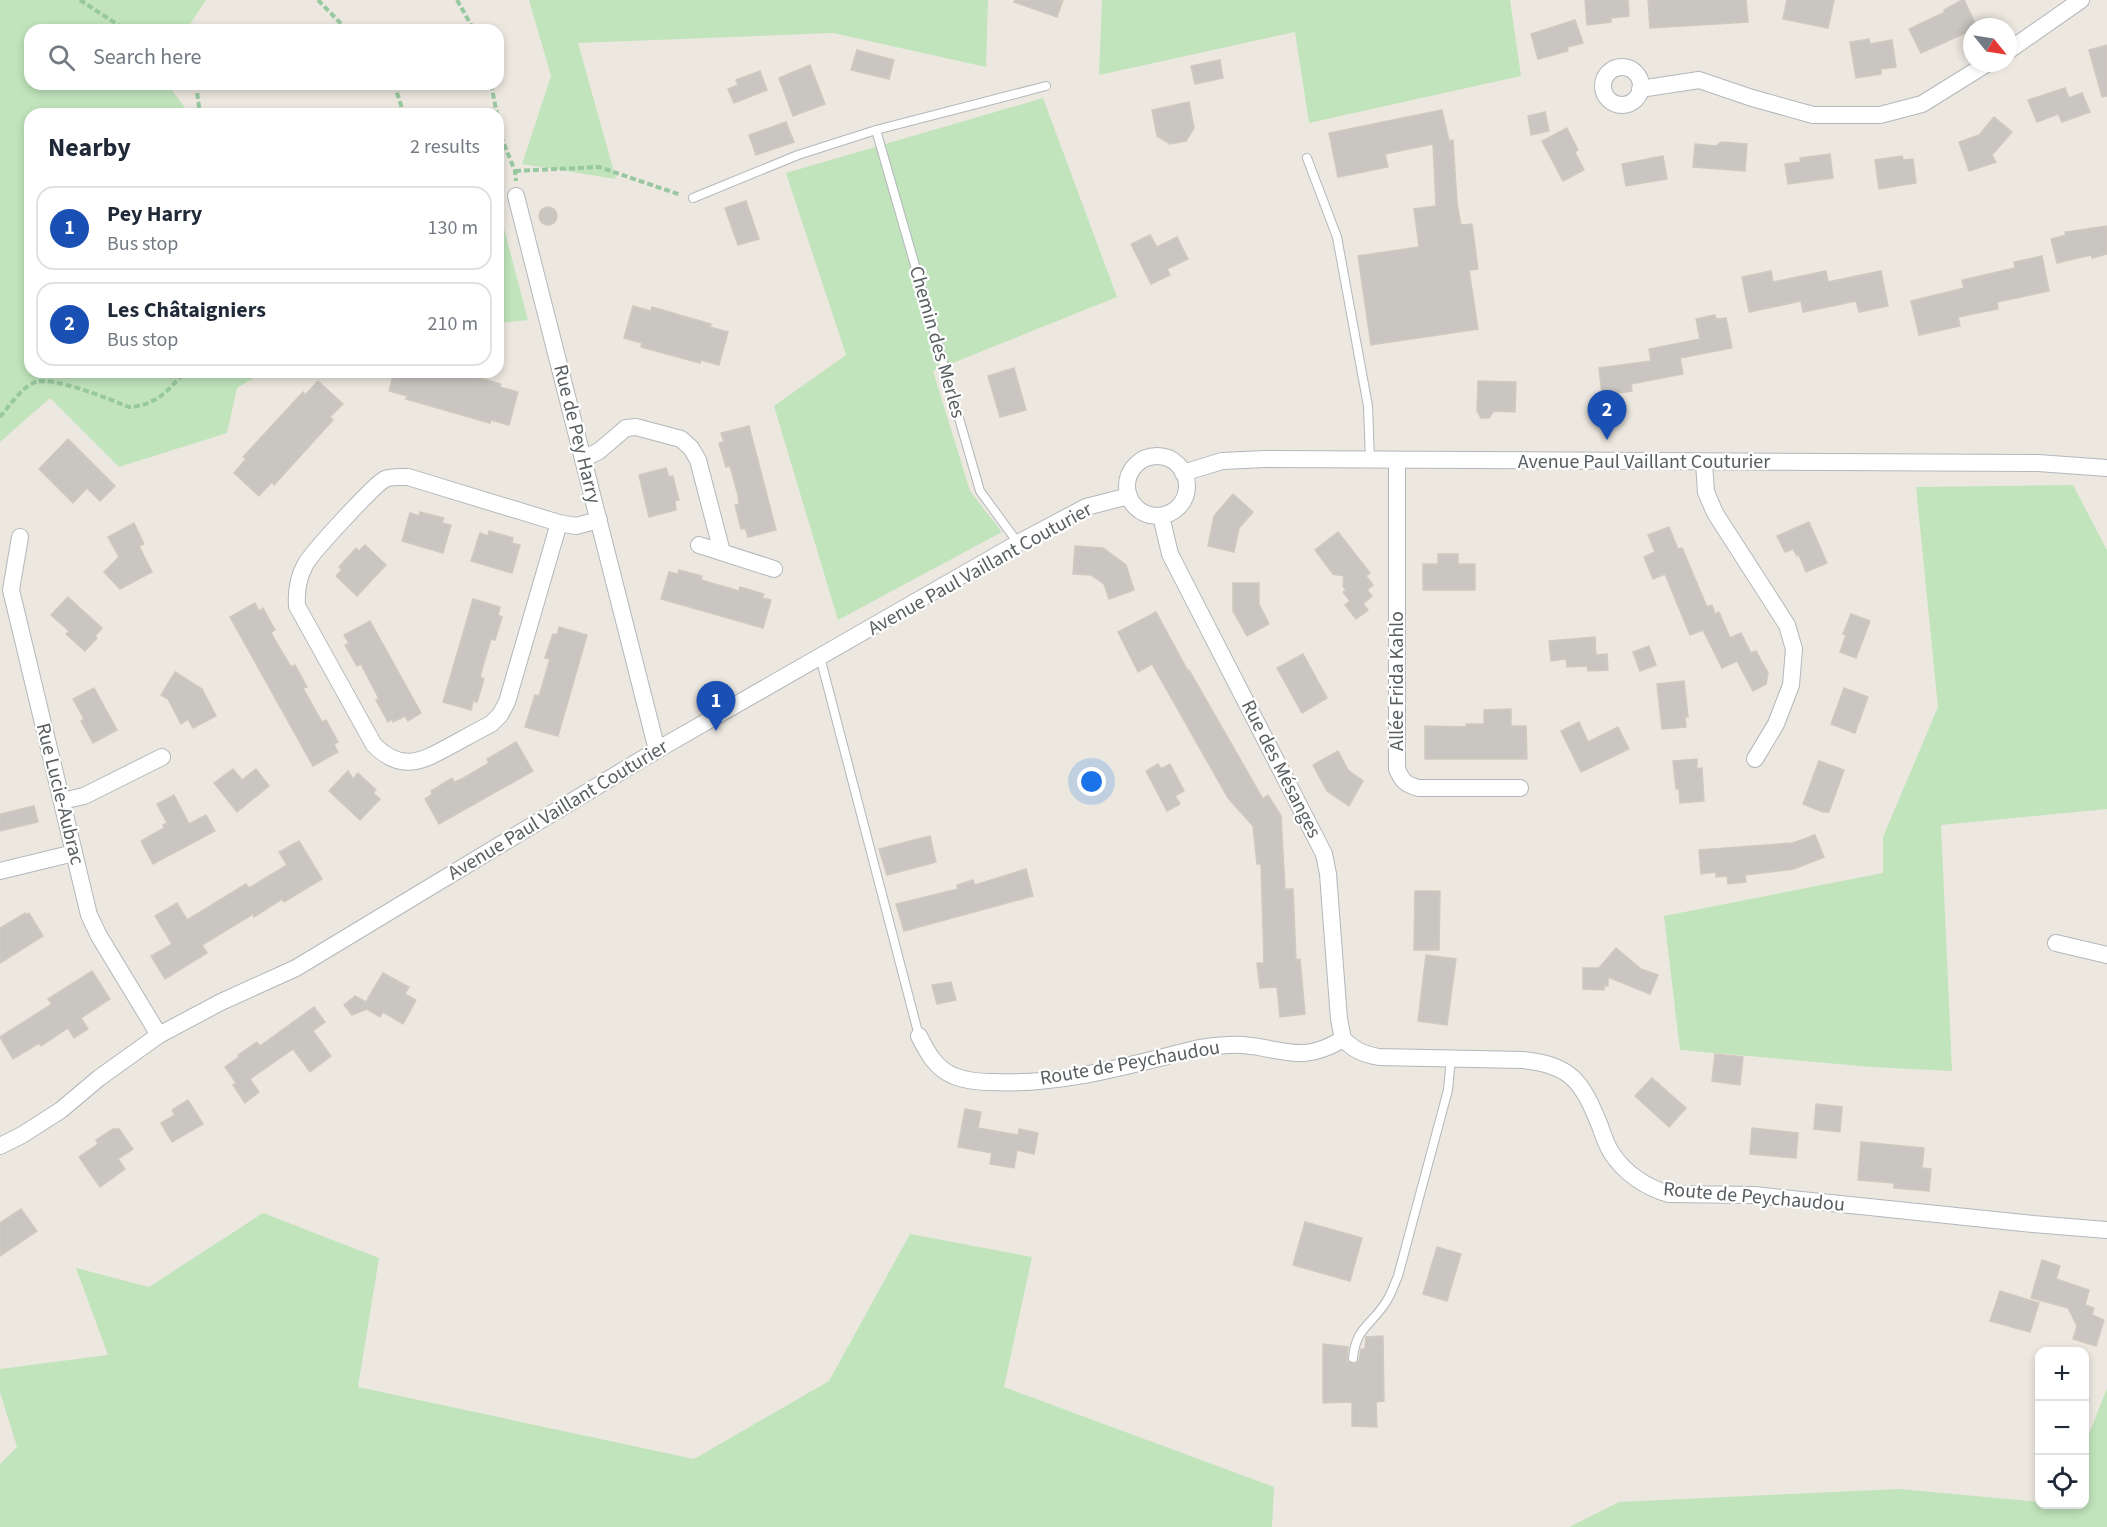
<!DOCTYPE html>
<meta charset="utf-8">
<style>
body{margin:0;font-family:"Source Sans 3",sans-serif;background:#f2f2f3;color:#1f2937}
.controls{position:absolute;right:18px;bottom:18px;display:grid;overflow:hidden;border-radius:12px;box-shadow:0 3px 9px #0003}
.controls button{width:54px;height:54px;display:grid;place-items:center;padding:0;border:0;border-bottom:2px solid #e0e1e3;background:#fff;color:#1f2937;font:30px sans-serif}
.compass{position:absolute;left:1963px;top:18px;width:54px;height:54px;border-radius:50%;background:#fff;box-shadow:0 3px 9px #0003;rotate:120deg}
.you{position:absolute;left:1092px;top:782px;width:21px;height:21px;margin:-15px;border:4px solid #fff;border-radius:50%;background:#1a73e8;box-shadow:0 0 0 9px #1a73e833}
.badge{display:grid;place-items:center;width:39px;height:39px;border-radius:50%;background:#e82a31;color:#fff;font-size:20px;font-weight:700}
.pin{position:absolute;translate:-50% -50px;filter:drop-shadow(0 2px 3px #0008)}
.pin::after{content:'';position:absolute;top:32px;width:21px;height:18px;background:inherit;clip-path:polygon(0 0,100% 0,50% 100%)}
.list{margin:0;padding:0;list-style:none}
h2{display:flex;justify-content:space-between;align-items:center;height:78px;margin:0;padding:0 24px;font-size:26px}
h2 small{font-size:20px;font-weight:400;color:#747a83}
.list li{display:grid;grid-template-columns:39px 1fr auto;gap:18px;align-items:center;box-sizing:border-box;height:84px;margin:0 12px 12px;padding:0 12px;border:2px solid #e0e1e3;border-radius:18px}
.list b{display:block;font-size:22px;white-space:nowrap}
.list p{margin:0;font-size:20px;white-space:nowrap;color:#747a83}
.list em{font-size:20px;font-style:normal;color:#747a83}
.icon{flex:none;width:33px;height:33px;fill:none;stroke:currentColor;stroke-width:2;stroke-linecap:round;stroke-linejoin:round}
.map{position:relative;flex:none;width:2107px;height:1527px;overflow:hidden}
.search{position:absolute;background:#fff;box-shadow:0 3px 9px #0003;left:24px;top:24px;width:480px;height:66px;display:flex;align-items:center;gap:15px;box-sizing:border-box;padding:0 21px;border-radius:18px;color:#747a83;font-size:22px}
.panel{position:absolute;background:#fff;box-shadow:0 3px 9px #0003;left:24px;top:108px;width:480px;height:270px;border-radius:18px}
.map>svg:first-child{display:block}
.green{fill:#c1e4bc}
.building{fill:#c9c5c0;stroke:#d1c9bf;stroke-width:1.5}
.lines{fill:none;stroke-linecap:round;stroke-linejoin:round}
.service-casing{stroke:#b3b7bb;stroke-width:10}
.minor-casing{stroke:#b3b7bb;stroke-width:18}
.path{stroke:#97c89f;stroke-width:4;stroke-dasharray:6 3;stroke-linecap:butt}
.service{stroke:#fff;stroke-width:8}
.minor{stroke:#fff;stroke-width:16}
.labels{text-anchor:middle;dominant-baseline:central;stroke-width:4.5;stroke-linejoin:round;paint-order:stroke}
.street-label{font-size:20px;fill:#595e61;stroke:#fff}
</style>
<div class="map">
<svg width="2107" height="1527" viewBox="0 0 2107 1527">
<rect width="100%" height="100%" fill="#ece8e0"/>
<g class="green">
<path d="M0 0H206L186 30H30V84H167L190 114H30V372H264L237 388 227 433 119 467 50 398 0 442Z"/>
<path d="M529 0H988L986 67 833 33 578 43 616 179 522 164 551 76Z"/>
<path d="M1102 0H1510L1521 76 1309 123 1295 32 1099 75Z"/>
<path d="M1043 98 1117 297 933 371 970 491 1002 532 838 620 774 406 846 355 786 173Z"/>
<path d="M501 217 528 320 498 323V218Z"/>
<path d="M2073 485 2107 550V809L1941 825 1952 1071 1872 1067 1680 1050 1664 916 1883 873V837L1938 707 1916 487Z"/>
<path d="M263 1213 379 1258 358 1387 694 1459 829 1381 910 1234 1032 1257 1004 1387 1274 1487 1272 1527H0V1464L17 1447 0 1392V1369L108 1355 76 1268 149 1287Z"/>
<path d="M2107 1388V1527H1569L1619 1502 1899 1489 2039 1502 2040 1504H2084L2085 1444Z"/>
</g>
<g class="building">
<path d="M1015 0H1063L1057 17 1014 2Z"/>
<path d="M1585 0H1628L1629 16 1611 18V22L1587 25Z"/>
<path d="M1648 0H1746L1748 22 1650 28Z"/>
<path d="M1787 0H1834L1828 28 1783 19Z"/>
<path d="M1962 0H1964L1977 27H1972V30L1921 53 1909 29 1945 12 1944 10Z"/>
<path d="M1575 20 1583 43 1567 47 1568 51 1538 59 1531 34Z"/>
<path d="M1869 39 1870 44 1892 40 1896 67 1881 69V74L1856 78 1850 42Z"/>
<path d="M2107 45V96L2102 97 2089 50Z"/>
<path d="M857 50 894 60 889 79 851 70Z"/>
<path d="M1220 60 1223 78 1195 84 1191 66Z"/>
<path d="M810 65 825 104 793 116 779 78Z"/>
<path d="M760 71 767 90 734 103 728 89 738 85 736 80Z"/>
<path d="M2065 88 2069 98 2082 93 2090 112 2062 122 2058 114 2037 122 2028 100Z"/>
<path d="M1189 102 1194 128 1186 141 1170 144 1157 136 1152 110Z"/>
<path d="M1442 110 1449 141 1453 140 1457 203 1461 225 1472 224 1478 269 1469 270 1478 329 1371 345 1358 256 1419 247 1414 209 1436 206 1433 144 1385 154 1388 167 1338 177 1329 133Z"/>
<path d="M1545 112 1549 131 1531 135 1528 116Z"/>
<path d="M1994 117 2012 132 1992 155 1996 162 1969 171 1959 142 1979 135Z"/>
<path d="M786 122 794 142 756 155 749 135Z"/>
<path d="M1567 128 1578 150 1575 152 1584 170 1563 181 1542 141Z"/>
<path d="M1721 142 1747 144 1745 171 1693 167 1695 144 1716 146Z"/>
<path d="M1830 154 1833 178 1788 184 1785 164 1801 162 1800 158Z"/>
<path d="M1663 156 1667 179 1626 186 1622 164Z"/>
<path d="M1902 156 1903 160 1913 159 1916 183 1879 189 1875 160Z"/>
<path d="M746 201 759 239 738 245 725 208Z"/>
<circle cx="548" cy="216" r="9"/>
<path d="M2107 226V254L2092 258 2091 255 2057 263 2051 239 2066 235 2065 232Z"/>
<path d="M1150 235 1157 247 1177 237 1188 259 1167 269 1170 275 1151 284 1131 244Z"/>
<path d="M2042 256 2049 291 1997 302 1998 309 1958 317 1960 326 1919 335 1911 301 1964 288 1962 280 2015 268 2014 262Z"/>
<path d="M1771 271 1773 282 1826 271 1828 282 1881 271 1888 306 1859 312 1856 301 1803 312 1801 301 1749 312 1742 277Z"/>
<path d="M633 306 651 311 652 307 711 324 710 327 728 332 719 365 701 360 700 363 641 347 642 343 624 338Z"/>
<path d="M1715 315 1716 319 1726 318 1732 348 1680 358 1683 374 1631 384 1632 391 1602 395 1599 368 1651 361 1649 349 1700 339 1696 319Z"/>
<path d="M1014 368 1026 410 1000 417 988 376Z"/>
<path d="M394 372H459L501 384 500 387 518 392 509 425 491 420 490 423 406 399 407 396 389 391Z"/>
<path d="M318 381 343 404 330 417 333 420 274 485 272 482 259 496 234 473 246 459 243 457 303 392 305 395Z"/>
<path d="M1478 381 1516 382 1515 412 1494 411 1489 418H1481L1477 411Z"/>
<path d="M749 426 776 530 748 537 745 528 741 529 735 505 739 504 738 495 730 466 726 467 719 443 724 442 721 433Z"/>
<path d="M68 439 115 486 100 501 87 488 73 503 39 469Z"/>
<path d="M666 468 669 477 673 476 676 489 679 500 675 501 676 510 649 517 639 475Z"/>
<path d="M1233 494 1253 512 1239 528 1234 552 1208 546 1214 516Z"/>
<path d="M420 512 444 518 442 523 451 525 443 553 402 541 410 513 419 516Z"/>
<path d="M1809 522 1827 563 1806 572 1799 555 1797 556 1793 549 1785 552 1777 536Z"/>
<path d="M134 523 144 544 139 546 152 572 120 589 104 572 119 557 108 537Z"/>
<path d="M1669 527 1678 549 1682 548 1707 607 1712 605 1715 614 1719 612 1730 638 1741 633 1751 653 1756 651 1768 673 1766 684 1753 691 1737 661 1722 668 1703 630 1690 635 1665 574 1653 579 1644 557 1655 552 1648 535Z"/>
<path d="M489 531 513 538 512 543 520 545 512 573 471 561 480 533 488 536Z"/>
<path d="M1338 532 1370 573 1366 576 1373 585 1367 590 1372 596 1363 604 1368 610 1356 619 1345 605 1350 601 1343 592 1346 590 1343 586 1344 576 1333 574 1315 550Z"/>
<path d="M365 545 386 565 357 596 336 576 342 570 339 567 356 548 359 551Z"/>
<path d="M1075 546 1103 548 1126 565 1134 590 1109 599 1104 584 1091 575 1073 574Z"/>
<path d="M1438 554H1458V564H1475V590H1423V564H1438Z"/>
<path d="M679 570 702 576 701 580 739 591 740 587 764 594 762 598 771 600 763 628 661 599 669 572 678 574Z"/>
<path d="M1233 583H1259V604L1269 624 1247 636 1233 611Z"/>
<path d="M68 597 102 628 95 636 97 638 85 651 66 634 69 631 51 615Z"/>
<path d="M473 599 500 607 498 615 502 617 495 640 491 639 482 669 480 677 484 679 477 702 473 701 471 710 443 702Z"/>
<path d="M255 603 259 611 263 608 275 630 271 632 275 640 291 667 295 665 307 687 303 688 322 722 326 720 338 742 334 744 338 752 313 766 230 617Z"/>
<path d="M1156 612 1188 671 1189 670 1263 799 1268 795 1281 816 1285 889H1293L1296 960 1300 959 1305 1014 1280 1017 1277 987 1260 988 1257 963H1264L1261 864H1257L1253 826 1228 798 1152 664 1138 672 1118 632Z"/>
<path d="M1851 614 1870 621 1856 658 1840 652 1846 635 1843 634Z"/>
<path d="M370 621 421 713 408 721 405 716 393 722 392 719 388 722 376 700 379 699 361 664 357 666 345 645 349 643 344 635Z"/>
<path d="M559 627 587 635 558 736 525 727 535 695 539 696 550 659 545 658 553 634 557 635Z"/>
<path d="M1595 637 1596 655 1607 654 1608 670 1588 671 1587 666 1567 667 1566 659 1551 661 1549 641Z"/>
<path d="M1649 646 1656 665 1640 671 1633 652Z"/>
<path d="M1303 654 1327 698 1302 713 1277 668Z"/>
<path d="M175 672 202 689 216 716 193 728 188 719 181 724 168 699 161 695Z"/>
<path d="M1684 681 1688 717H1685L1686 727 1662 729 1657 684Z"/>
<path d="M94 688 117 730 93 743 81 721 84 719 73 699Z"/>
<path d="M1844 688 1868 697 1855 733 1831 724Z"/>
<path d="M1511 709V726H1526L1527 759H1425V726L1466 727V724H1484V710Z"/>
<path d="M1579 722 1588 742 1618 727 1629 749 1581 772 1561 731Z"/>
<path d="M516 742 533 771 439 824 425 799 432 794 431 791 452 778 454 782 462 779 489 763 487 759Z"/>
<path d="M1338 751 1348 770 1363 781 1349 806 1327 791 1313 765Z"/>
<path d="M1697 759V769L1702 768 1704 801 1680 803 1679 789H1676L1673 761Z"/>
<path d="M1819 761 1844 770 1829 812H1823L1803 804Z"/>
<path d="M1158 764 1161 769 1170 764 1184 791 1175 796 1180 804 1167 811 1146 771Z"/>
<path d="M233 769 242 780 256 769 269 786 237 812 214 783Z"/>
<path d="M348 771 353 779 358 773 376 790 373 793 380 799 360 820 329 791Z"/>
<path d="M174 795 189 824 206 815 215 831 153 864 141 841 164 828 163 825 167 823 157 804Z"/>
<path d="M34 806 38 822 0 831V814Z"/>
<path d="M1815 835 1824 857 1794 869 1745 875 1746 882 1728 884 1727 876 1716 877V872L1701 874 1699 850 1793 843Z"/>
<path d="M930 836 936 862 887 875 879 849Z"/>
<path d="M299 841 322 879 284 902 282 899 254 917 253 914 202 945 207 953 165 979 151 956 172 944 155 916 177 903 187 920 246 884 249 888 287 865 279 852Z"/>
<path d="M1026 869 1033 896 904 931 896 904 958 889 957 885 973 880 975 885Z"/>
<path d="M1415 891H1440L1439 950H1414Z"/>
<path d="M25 913 26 915 29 913 43 936 0 963V928Z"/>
<path d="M1616 948 1641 969 1658 975 1650 994 1608 977V986H1604V990L1583 989V968H1599Z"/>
<path d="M1426 955 1456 959 1447 1025 1418 1021Z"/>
<path d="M92 971 110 999 81 1018 88 1029 74 1038 68 1028 41 1046 39 1043 13 1059 0 1037 52 1004 48 999Z"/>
<path d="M383 973 409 987 405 994 416 1000 403 1024 383 1012 380 1017 367 1009 352 1015 344 1005 355 996 366 1002Z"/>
<path d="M951 982 956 1000 937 1004 932 985Z"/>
<path d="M314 1007 325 1022 313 1031 331 1056 310 1072 293 1049 250 1079 259 1092 245 1103 233 1085 236 1083 225 1067 239 1057 238 1055 257 1042 260 1046Z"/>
<path d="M1715 1054 1743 1057 1740 1085 1712 1081Z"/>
<path d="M1652 1078 1686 1108 1669 1127 1635 1096Z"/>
<path d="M188 1100 203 1124 172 1142 161 1123 175 1115 172 1110Z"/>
<path d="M1816 1104 1842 1107 1840 1132 1814 1129Z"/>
<path d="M965 1109 981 1112 978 1128 1018 1135 1019 1129 1038 1133 1034 1154 1017 1150 1014 1168 990 1164 992 1153 958 1147Z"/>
<path d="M1752 1128 1798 1133 1796 1158 1750 1154Z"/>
<path d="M113 1129H119L133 1149 118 1159 125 1169 100 1187 79 1157 98 1144 96 1140Z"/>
<path d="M1861 1142 1924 1148 1922 1168 1931 1169 1929 1191 1894 1188V1183L1858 1180Z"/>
<path d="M21 1209 37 1231 0 1256V1223Z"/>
<path d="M1305 1222 1362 1238 1350 1281 1293 1265Z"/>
<path d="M1437 1247 1461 1254 1447 1301 1423 1294Z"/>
<path d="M2042 1260 2060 1266 2056 1279 2089 1290 2085 1305 2094 1308 2092 1315 2104 1320 2096 1346 2073 1339 2077 1326 2068 1308 2031 1298Z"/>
<path d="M2000 1291 2039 1303 2030 1332 1990 1321Z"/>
<path d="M1383 1336 1384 1401 1376 1402 1377 1427 1352 1426V1402L1323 1403V1344L1348 1347 1347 1361 1355 1364 1359 1360 1361 1349H1365L1366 1337Z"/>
</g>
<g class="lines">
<g class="service-casing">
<g id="service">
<path d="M876 130 980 491 1018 543"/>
<path d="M1307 158 1337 237 1368 406 1370 461"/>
<path d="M693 198 798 155 876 130 1046 86"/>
<path d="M820 657 919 1036"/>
<path d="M1353 1358C1356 1327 1371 1326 1386 1302 1391 1295 1394 1285 1398 1276L1448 1090 1451 1058"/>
</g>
</g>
<g class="minor-casing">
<g id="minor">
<path d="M2008 51 2081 0"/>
<circle cx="1622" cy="86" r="19"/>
<path d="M1640 89 1699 80 1752 98 1813 115H1880L1922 104 1988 63"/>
<path d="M516 196 657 750"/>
<circle cx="1157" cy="486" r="30"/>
<path d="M583 459 599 451 626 428 636 427 681 439 691 448 698 460 722 552"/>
<path d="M1397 461V769C1402 781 1406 785 1419 788H1520"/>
<path d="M1704 463 1706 492 1715 513 1787 625 1794 649 1791 685 1776 724 1755 759"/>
<path d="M1183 473 1222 461 1265 459 2038 463 2107 468"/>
<path d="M1161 516 1170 554 1324 854 1328 874 1339 1019 1343 1039"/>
<path d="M559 523 507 702 500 715 491 724C477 731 463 739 450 746 421 762 401 772 374 745L297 606C296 592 298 578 305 565 311 553 374 485 385 479 392 476 401 477 408 477L559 523 576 526 599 520"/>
<path d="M20 537 11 590 89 915 99 936 159 1035"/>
<path d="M699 545 774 569"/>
<path d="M62 801 84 796 162 757"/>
<path d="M0 871 74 853"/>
<path d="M2056 943 2107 955"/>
<path d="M919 1036C927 1052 936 1069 954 1076 966 1081 979 1082 991 1082 1062 1086 1132 1064 1200 1048 1214 1046 1229 1044 1243 1045 1286 1049 1302 1064 1343 1039"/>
<path d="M1343 1039C1354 1050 1363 1054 1379 1057L1523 1060C1572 1065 1582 1082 1600 1126 1603 1135 1606 1144 1611 1152 1624 1173 1647 1188 1669 1194L1754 1195 2033 1224 2107 1230"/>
<path d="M0 1146 22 1135 61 1110 99 1078 159 1035 221 1002 296 968 657 750 1018 543 1086 507 1129 496"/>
</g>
</g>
<g class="path">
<path d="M80 0 126 30"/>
<path d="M318 0 347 30"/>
<path d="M457 0 474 30"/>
<path d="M196 84 200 114"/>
<path d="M394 84 404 114"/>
<path d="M491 84 497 114"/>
<path d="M498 118 502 139 515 171 516 181"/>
<path d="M515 171 599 167 681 195"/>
<path d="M0 417C9 406 20 390 33 383 50 374 111 400 129 407 154 406 169 391 184 372"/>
</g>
<use href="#service" class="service"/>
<use href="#minor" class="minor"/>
</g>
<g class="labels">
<g class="street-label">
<text transform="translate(937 342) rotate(74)">Chemin des Merles</text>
<text transform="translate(577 434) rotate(76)">Rue de Pey Harry</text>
<text x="1644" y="462">Avenue Paul Vaillant Couturier</text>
<text transform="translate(980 569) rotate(-29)">Avenue Paul Vaillant Couturier</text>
<text transform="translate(1397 681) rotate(-90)">Allée Frida Kahlo</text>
<text transform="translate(1281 769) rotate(63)">Rue des Mésanges</text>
<text transform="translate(60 794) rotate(76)">Rue Lucie-Aubrac</text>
<text transform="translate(558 810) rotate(-31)">Avenue Paul Vaillant Couturier</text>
<text transform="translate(1130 1063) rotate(-10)">Route de Peychaudou</text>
<text transform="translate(1754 1197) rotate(5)">Route de Peychaudou</text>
</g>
</g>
</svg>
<div class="controls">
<button>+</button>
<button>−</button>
<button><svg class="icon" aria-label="locate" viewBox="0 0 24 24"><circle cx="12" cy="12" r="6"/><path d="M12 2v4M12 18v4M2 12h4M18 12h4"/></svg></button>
</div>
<svg class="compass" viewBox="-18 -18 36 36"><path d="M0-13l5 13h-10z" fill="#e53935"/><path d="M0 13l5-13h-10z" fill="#747a83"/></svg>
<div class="you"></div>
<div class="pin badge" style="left:716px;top:731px;background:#1a4fb4">1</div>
<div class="pin badge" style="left:1607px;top:440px;background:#1a4fb4">2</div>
<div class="search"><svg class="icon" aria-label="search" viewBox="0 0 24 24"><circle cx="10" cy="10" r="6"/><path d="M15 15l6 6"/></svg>Search here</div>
<section class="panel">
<h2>Nearby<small>2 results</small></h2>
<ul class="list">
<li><span class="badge" style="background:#1a4fb4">1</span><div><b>Pey Harry</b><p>Bus stop</p></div><em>130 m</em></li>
<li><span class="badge" style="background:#1a4fb4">2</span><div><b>Les Châtaigniers</b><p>Bus stop</p></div><em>210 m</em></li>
</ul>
</section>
</div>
